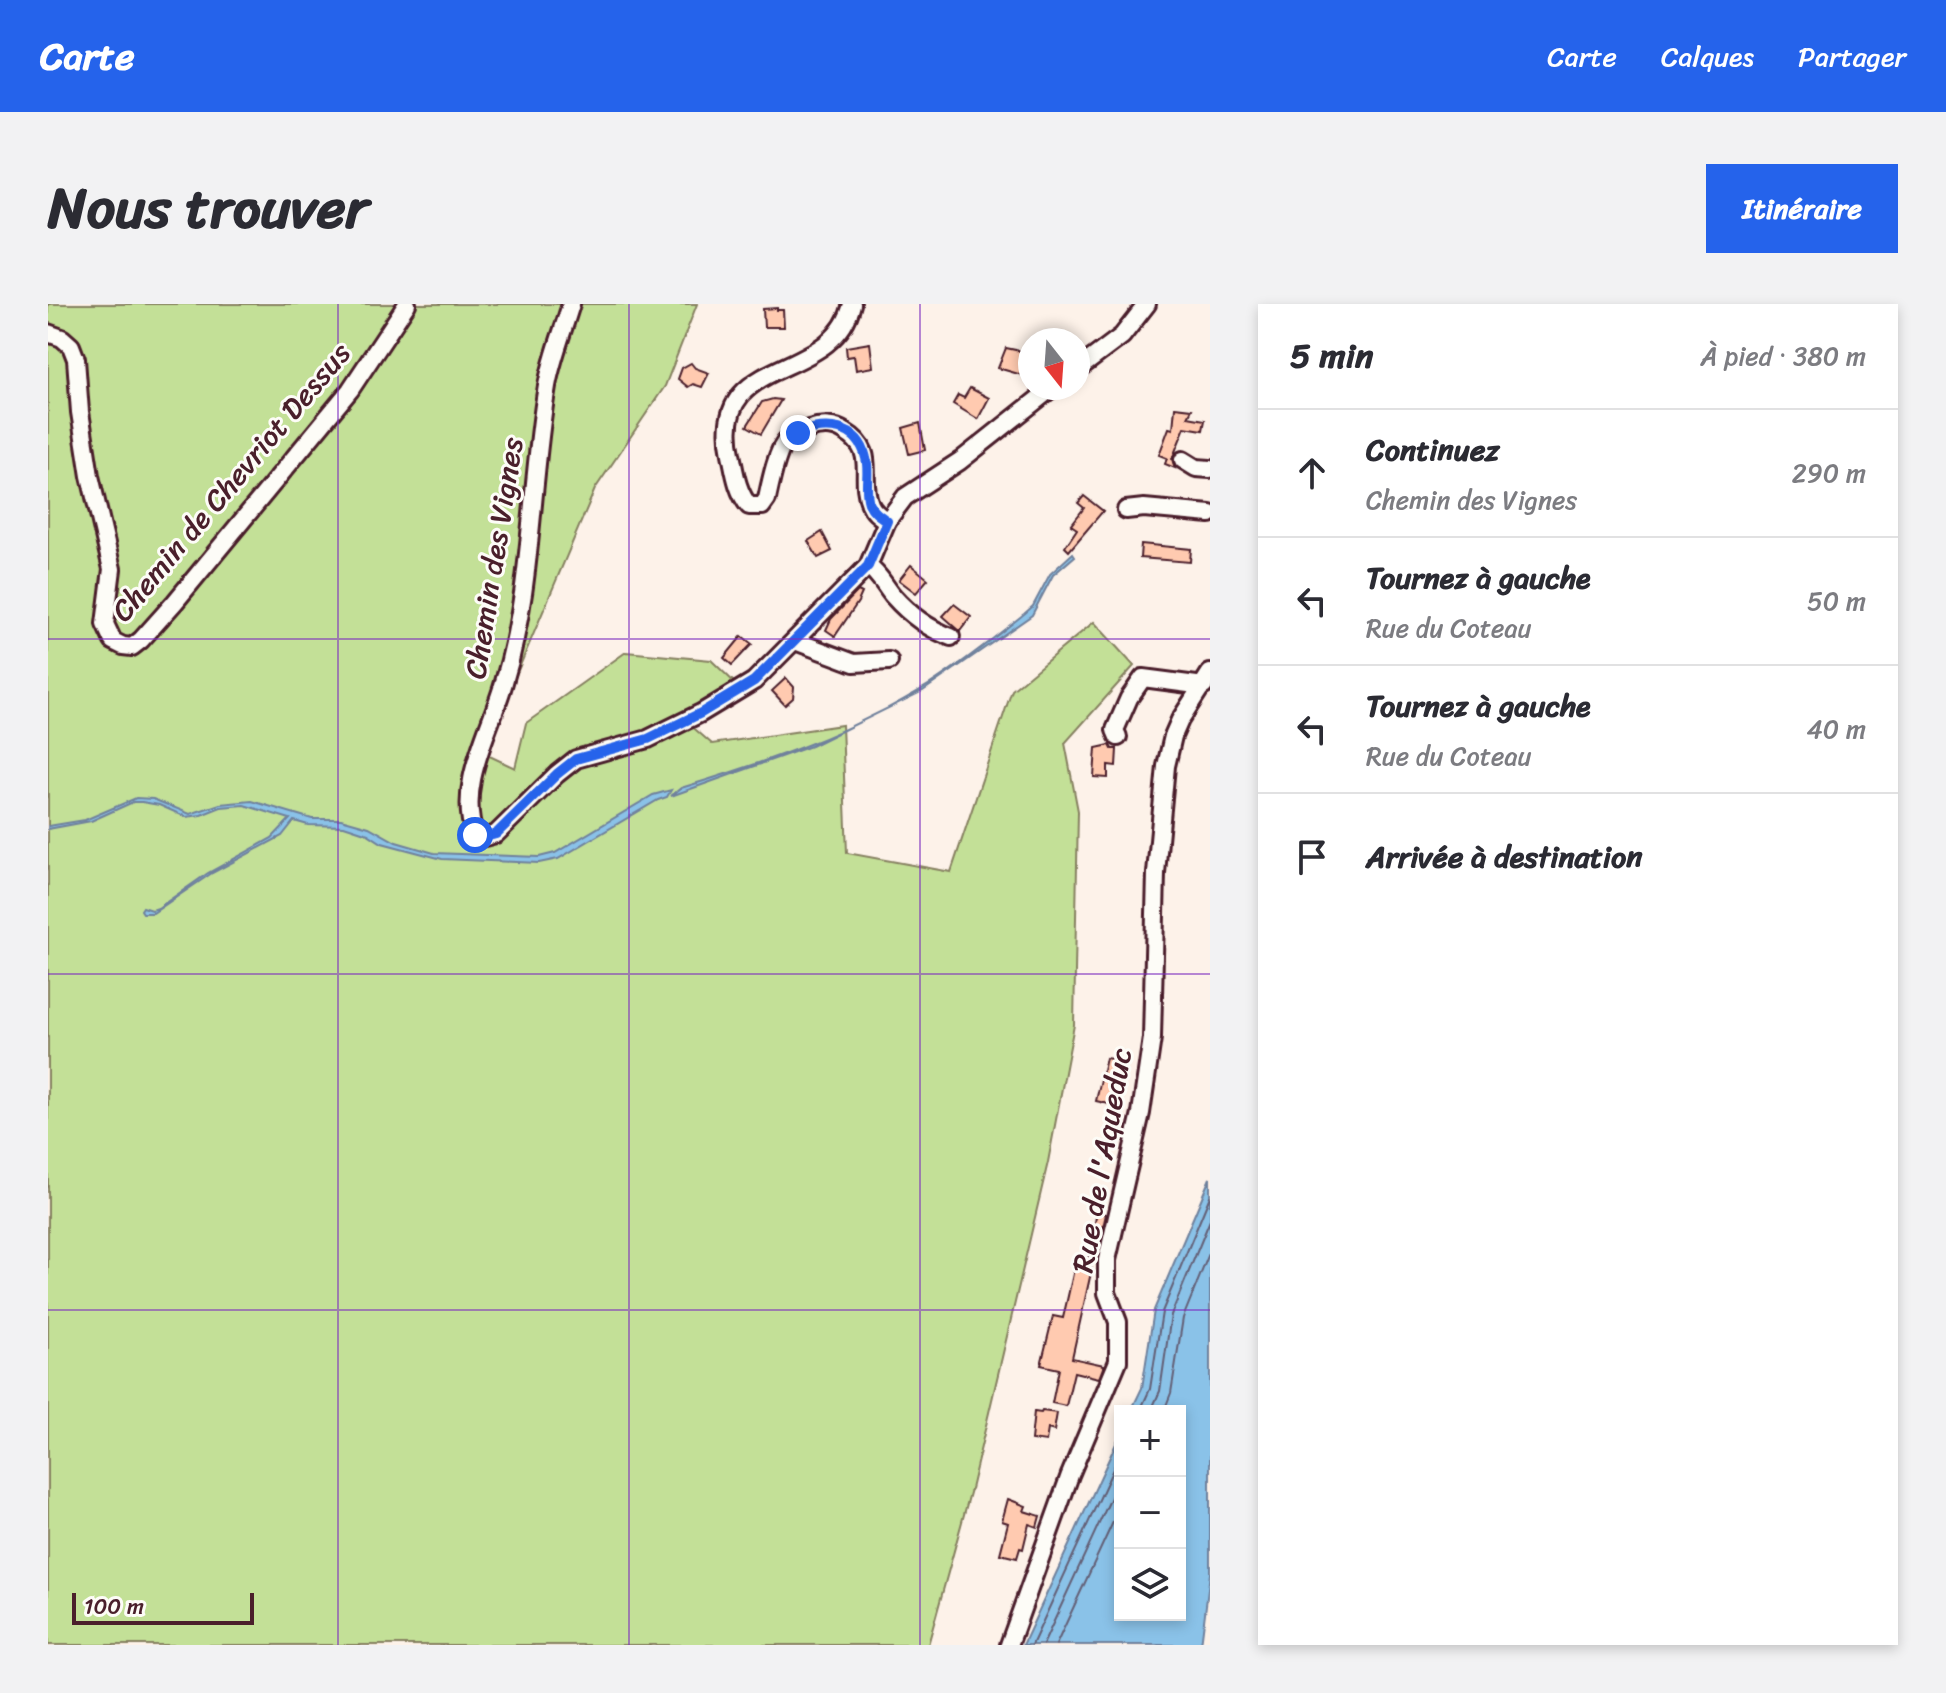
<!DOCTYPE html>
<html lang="fr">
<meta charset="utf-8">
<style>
body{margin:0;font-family:Sriracha,sans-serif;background:#f2f2f3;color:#2b2b33}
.controls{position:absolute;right:24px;bottom:24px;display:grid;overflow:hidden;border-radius:0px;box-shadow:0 4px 12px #0003}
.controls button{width:72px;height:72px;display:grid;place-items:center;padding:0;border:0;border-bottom:2px solid #e1e1e2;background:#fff;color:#2b2b33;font:40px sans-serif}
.compass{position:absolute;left:970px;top:24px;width:72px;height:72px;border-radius:50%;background:#fff;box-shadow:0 4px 12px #0003;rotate:163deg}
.scale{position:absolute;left:24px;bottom:20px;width:182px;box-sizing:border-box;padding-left:8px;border:4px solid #4a1f2b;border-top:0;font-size:22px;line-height:28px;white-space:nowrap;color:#4a1f2b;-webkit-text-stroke:6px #fdfcf7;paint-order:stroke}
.stop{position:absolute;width:24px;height:24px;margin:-18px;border:6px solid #2563eb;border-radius:50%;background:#fff}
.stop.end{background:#2563eb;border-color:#fff;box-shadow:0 2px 8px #0008}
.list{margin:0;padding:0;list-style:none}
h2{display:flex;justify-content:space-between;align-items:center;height:104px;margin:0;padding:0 32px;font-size:34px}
h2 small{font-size:26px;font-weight:400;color:#7c7c81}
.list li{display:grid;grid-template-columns:52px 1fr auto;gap:24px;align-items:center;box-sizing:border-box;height:128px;padding:0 32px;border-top:2px solid #e1e1e2}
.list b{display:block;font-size:30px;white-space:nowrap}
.list p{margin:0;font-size:26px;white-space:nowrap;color:#7c7c81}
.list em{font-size:26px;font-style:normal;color:#7c7c81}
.icon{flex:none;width:44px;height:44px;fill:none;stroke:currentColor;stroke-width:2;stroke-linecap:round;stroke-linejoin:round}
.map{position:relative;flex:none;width:1162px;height:1341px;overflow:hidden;border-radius:0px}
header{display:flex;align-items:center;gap:48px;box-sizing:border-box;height:112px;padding:0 40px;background:#2563eb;color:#fff}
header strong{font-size:38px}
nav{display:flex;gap:44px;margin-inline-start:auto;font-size:28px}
.intro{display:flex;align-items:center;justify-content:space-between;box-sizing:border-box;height:192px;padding:0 48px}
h1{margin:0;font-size:56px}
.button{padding:20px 36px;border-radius:0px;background:#2563eb;color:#fff;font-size:28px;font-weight:700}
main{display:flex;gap:48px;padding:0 48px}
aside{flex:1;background:#fff;border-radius:0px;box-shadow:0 4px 12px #0003}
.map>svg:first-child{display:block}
.green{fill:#c3e097;stroke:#868061;stroke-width:2}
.water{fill:#8ac2e8;stroke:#70819c;stroke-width:2}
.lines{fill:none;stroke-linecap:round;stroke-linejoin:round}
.shore{stroke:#646077;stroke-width:2}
.building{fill:#ffcab0;stroke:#4a1f2b;stroke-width:2}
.minor-casing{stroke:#4a1f2b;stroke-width:22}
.minor{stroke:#fdfcf7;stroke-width:16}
.route{stroke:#2563eb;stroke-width:10}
.grid{fill:none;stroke:#7b2cbf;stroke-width:2;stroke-opacity:0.55}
.labels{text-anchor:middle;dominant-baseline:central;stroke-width:6;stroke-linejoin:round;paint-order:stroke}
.street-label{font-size:30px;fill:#4a1f2b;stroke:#fdfcf7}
</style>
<header>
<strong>Carte</strong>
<nav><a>Carte</a><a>Calques</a><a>Partager</a></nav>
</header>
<div class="intro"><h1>Nous trouver</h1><a class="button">Itinéraire</a></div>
<main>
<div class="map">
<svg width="1162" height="1341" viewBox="0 0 1162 1341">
<rect width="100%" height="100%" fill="#fdf2e9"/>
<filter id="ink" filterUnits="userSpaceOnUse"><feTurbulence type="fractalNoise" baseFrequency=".0125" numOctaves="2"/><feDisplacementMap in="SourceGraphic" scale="16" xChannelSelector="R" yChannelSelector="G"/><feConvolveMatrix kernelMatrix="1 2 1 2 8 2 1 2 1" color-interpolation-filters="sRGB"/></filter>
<g filter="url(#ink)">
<path class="green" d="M0 0H649L617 82 547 185 435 449 467 464 478 419 578 348 663 356 690 382 640 419 664 440 794 421 799 549 903 568 964 386 1046 318 1086 362 1017 439 1030 507 1026 721 1000 858 923 1185 880 1341H0Z"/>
<g class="water">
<path d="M1025 249 1027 252 1005 271 984 311 875 387 763 442 623 492 633 484C719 458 805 428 882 380 915 359 946 334 976 310L985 302 1002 270Z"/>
<path d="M623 486 619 493 610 496 510 555 491 559 394 555 334 539 320 530 296 522 260 521 246 517 234 532 164 569 105 609H95L93 606 95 603 104 606 110 604 160 569 224 534 242 515 196 501 173 503 153 511 138 513 111 501 94 498H85L43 517 0 525V522L37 516 88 494 105 495 142 510 172 500 204 497 264 515H293L321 523 348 538 386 549 491 553 507 549 605 491Z"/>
<path d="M1162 874V1269L1153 1341H975L1072 1131V1311H1132V1107H1083L1094 1084 1106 1006Z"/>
</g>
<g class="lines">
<g class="shore">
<path d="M1092 1107 1102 1085 1114 1008 1162 892"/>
<path d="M1103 1107 1112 1087 1123 1011 1162 916"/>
<path d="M1116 1107 1123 1089 1135 1014 1162 947"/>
<path d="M984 1341 1072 1150"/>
<path d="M995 1341 1072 1174"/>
<path d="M1008 1341 1072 1203"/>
</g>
</g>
<g class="building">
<path d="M729 4V6H735L736 23H716L715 5Z"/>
<path d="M822 39 825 63 808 66 806 52 799 53 798 43Z"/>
<path d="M958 44 982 49 974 71 950 64Z"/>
<path d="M643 59 647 64 661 69 654 83 645 80 640 83 630 75 634 64Z"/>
<path d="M922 84 941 94 930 115 905 100 910 91 916 94Z"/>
<path d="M725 95 733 96 713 130 699 122 714 98Z"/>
<path d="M1127 103 1144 105 1140 113 1157 116 1155 126 1137 123 1124 155 1127 164 1117 160 1119 154 1111 151 1121 124 1125 125Z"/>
<path d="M872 119 877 146 861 150 855 124Z"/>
<path d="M1036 192 1055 207 1021 247 1017 243 1029 225 1023 221 1036 204 1030 199Z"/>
<path d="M774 228 784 247 770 254 760 237Z"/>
<path d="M1093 240 1143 245 1142 258 1092 254Z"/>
<path d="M863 261 880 275 868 289 851 276Z"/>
<path d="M810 287 814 289 810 298 787 332 778 326 783 315Z"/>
<path d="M906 300 923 313 912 327 895 312Z"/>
<path d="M694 332 704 340 684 361 676 354Z"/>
<path d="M738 374 746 383 745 394 737 401 724 387Z"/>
<path d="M1062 441 1064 445H1069L1068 462 1060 461V474L1046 473 1048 444Z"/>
<path d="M1058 754 1068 756 1065 768 1070 769 1061 800 1048 797Z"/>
<path d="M1049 908 1058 910 1048 955 1040 953Z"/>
<path d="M1027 961 1044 964 1024 1054 1056 1061 1051 1074 1026 1068 1018 1102 1004 1099 1011 1065 993 1061 1005 1012 1015 1014Z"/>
<path d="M994 1107 1009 1109 1006 1127 1000 1125 998 1138 983 1136 986 1108 993 1109Z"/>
<path d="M960 1195 978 1202 976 1207 992 1212 989 1223 981 1220 975 1245 972 1244 969 1254 952 1250 960 1219 954 1217Z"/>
</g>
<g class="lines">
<g class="minor-casing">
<g id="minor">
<path d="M523 0C515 27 504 54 499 82 482 181 485 282 456 378 443 425 408 482 427 531L437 533 448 530 509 470 528 455 600 435 653 409 706 377 820 262 839 217 857 193 912 157 1004 84"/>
<path d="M804 0C785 80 661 48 683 150 687 169 689 187 701 202H714L719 195C722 181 729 145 739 136 745 130 754 128 761 125 773 121 787 121 797 128 831 148 810 172 822 200 825 208 832 212 839 217"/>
<path d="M0 29 14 34 23 42 28 55 32 108 42 172 64 265 57 320 65 337 75 342 84 343 93 336 127 298 302 86 359 0"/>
<path d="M1030 65 1074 32 1099 0"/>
<path d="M1135 156 1148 164 1162 165"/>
<path d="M1078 206 1096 204 1162 210"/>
<path d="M820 262C832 271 836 281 845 292 861 310 881 325 903 333"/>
<path d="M747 337 806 359 841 357"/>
<path d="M1070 433 1067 426 1081 394 1095 374 1156 382"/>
<path d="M961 1341 1022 1171 1070 1057V1018L1059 989V956L1093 809 1104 734 1108 569 1118 462 1125 432 1132 416 1162 369"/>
</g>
</g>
<use href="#minor" class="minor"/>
</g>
</g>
<g class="lines" filter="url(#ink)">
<path class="route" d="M427 531 437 533 448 530 509 470 528 455 600 435 653 409 706 377 820 262 839 217C832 212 825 208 821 199 816 184 822 169 818 154 810 120 777 119 750 129"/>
</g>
<path class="grid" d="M290 0V1341M581 0V1341M872 0V1341M0 335H1162M0 670H1162M0 1006H1162"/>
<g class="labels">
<g class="street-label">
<text transform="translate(183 178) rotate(-50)">Chemin de Chevriot Dessus</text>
<text transform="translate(446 254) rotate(-81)">Chemin des Vignes</text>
<text transform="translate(1054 856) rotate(-80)">Rue de l'Aqueduc</text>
</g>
</g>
</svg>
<div class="controls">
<button>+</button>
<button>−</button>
<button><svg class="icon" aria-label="layers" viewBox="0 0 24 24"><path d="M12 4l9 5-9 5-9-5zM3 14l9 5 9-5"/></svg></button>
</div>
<svg class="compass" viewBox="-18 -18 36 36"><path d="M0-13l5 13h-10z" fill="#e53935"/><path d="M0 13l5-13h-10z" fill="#7c7c81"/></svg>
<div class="scale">100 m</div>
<div class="stop" style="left:427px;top:531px"></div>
<div class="stop end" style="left:750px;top:129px"></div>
</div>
<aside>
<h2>5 min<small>À pied · 380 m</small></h2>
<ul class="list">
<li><svg class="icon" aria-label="ahead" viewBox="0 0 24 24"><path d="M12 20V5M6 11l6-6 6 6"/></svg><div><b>Continuez</b><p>Chemin des Vignes</p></div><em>290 m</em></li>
<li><svg class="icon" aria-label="left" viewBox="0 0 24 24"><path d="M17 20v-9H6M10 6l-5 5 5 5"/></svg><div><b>Tournez à gauche</b><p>Rue du Coteau</p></div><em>50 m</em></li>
<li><svg class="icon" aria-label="left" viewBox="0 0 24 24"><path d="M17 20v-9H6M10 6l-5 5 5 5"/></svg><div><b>Tournez à gauche</b><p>Rue du Coteau</p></div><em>40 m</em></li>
<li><svg class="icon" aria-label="arrive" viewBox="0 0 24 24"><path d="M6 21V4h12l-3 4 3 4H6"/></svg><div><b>Arrivée à destination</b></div></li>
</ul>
</aside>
</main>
